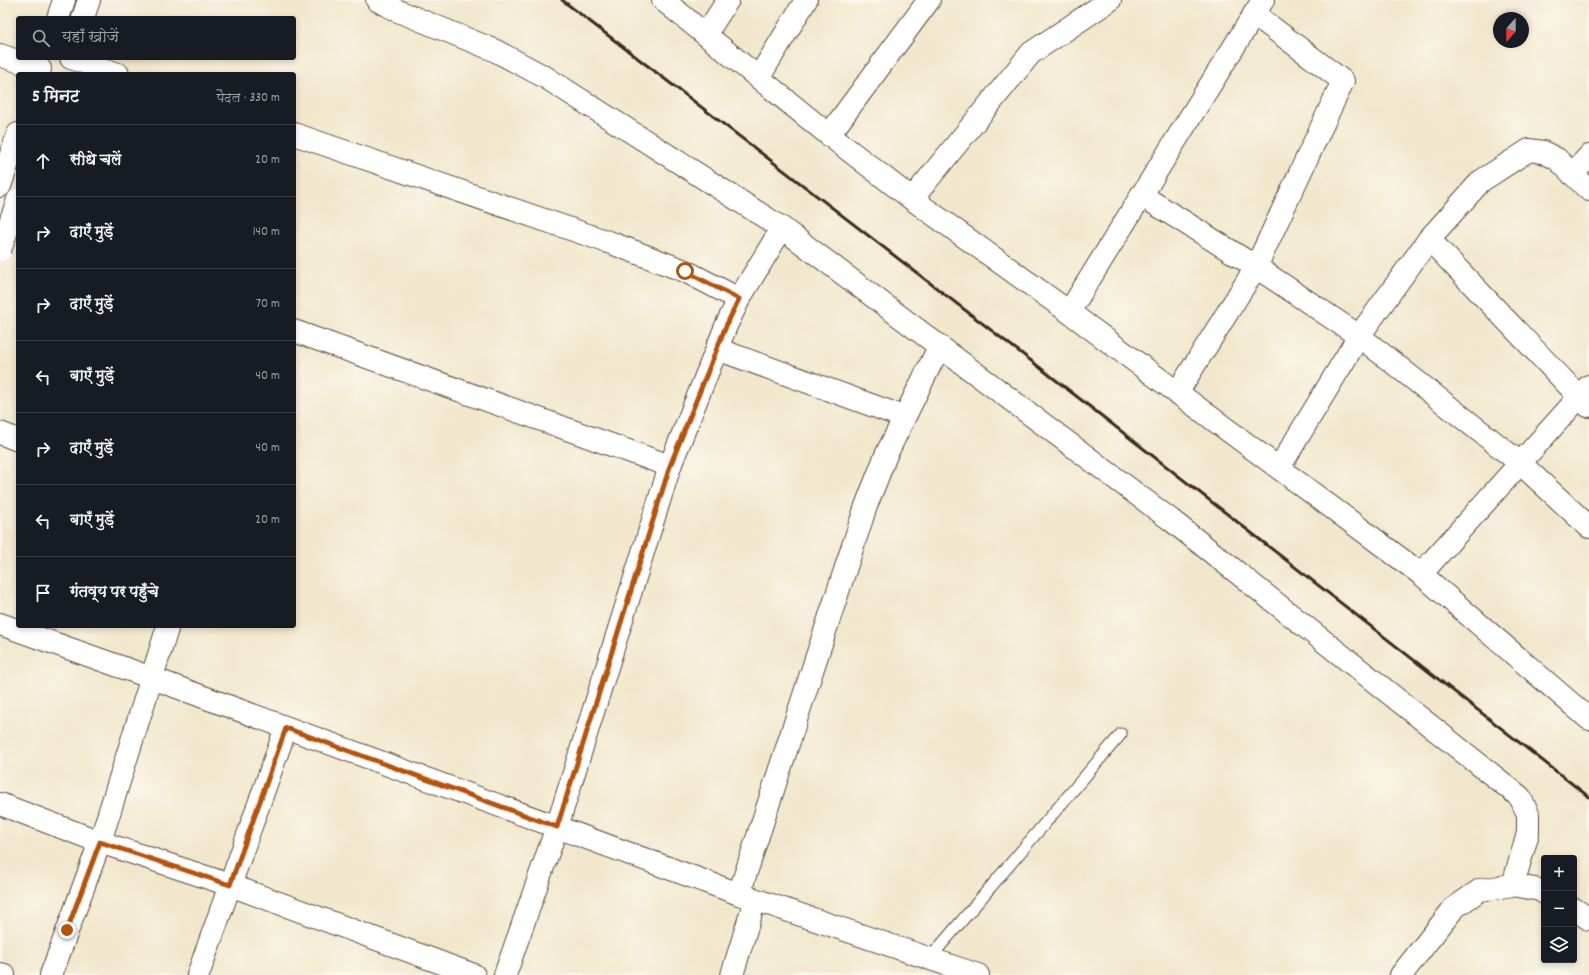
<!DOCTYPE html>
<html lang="hi">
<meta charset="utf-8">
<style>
body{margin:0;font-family:Dekko,"Playpen Sans Deva",sans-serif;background:#242831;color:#f1f3f6}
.controls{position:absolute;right:12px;bottom:12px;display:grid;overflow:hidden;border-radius:4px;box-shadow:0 2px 6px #0003}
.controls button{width:36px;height:36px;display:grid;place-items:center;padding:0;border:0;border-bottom:1px solid #363941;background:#171b24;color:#f1f3f6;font:20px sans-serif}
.compass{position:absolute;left:1493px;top:12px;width:36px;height:36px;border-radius:50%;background:#171b24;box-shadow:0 2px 6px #0003;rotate:201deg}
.stop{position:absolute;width:12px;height:12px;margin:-9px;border:3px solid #b45309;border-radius:50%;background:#fff}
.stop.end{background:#b45309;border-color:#fff;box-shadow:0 1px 4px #0008}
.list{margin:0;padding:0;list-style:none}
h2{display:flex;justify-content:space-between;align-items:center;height:52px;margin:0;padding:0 16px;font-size:17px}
h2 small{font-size:13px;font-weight:400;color:#9ea1a6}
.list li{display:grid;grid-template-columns:26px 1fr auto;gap:12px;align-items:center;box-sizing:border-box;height:72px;padding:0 16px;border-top:1px solid #363941}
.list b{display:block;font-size:15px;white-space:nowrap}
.list em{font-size:13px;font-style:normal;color:#9ea1a6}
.icon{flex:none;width:22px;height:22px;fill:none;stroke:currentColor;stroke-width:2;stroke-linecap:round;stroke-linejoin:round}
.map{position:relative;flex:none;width:1589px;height:975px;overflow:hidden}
.search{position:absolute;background:#171b24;box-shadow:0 2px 6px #0003;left:16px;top:16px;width:280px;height:44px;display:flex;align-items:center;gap:10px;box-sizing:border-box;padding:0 14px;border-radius:4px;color:#9ea1a6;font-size:15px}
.panel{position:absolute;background:#171b24;box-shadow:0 2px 6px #0003;left:16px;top:72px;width:280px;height:556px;border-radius:4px}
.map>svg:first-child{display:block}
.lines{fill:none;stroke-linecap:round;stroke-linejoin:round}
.service-casing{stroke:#564638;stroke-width:13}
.minor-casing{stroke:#564638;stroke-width:24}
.service{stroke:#fff;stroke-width:11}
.minor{stroke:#fff;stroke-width:22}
.rail{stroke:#3b2a1e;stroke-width:3}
.minor-bridge-casing{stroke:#564638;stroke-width:24;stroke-linecap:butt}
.minor-bridge{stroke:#fff;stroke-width:22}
.route{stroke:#b45309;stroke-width:5}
</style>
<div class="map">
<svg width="1589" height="975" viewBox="0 0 1589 975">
<rect width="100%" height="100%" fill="#fbf7ec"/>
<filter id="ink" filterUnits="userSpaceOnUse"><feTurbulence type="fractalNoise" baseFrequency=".025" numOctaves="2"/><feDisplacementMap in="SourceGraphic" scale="8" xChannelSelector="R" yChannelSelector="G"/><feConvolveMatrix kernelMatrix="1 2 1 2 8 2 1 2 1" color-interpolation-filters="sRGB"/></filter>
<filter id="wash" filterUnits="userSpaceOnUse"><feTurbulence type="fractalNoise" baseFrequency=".012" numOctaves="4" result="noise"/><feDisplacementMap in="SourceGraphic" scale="16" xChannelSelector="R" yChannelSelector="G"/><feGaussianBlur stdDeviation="0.9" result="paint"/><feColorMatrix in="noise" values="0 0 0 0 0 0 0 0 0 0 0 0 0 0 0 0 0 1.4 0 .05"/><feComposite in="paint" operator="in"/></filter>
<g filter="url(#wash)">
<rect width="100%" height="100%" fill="#f2e7cc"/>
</g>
<g filter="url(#ink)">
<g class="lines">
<g class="service-casing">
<path id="service" d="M930 958 1121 734"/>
</g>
<g class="minor-casing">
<g id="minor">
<path d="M377 0 398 11 494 50 545 77 782 228 1171 520 1520 797 1528 814V833L1513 885"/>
<path d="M663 0 829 135 912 199 1069 312 1421 574 1589 719"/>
<path d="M58 18 64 0"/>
<path d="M83 18 89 0"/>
<path d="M706 34 728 0"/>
<path d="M0 55 40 69"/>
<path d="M71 58 118 74"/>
<path d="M759 77 806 0"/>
<path d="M294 134 614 244 685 271 739 299"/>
<path d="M829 135 929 0"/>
<path d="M1572 174 1589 156"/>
<path d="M0 186 18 134"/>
<path d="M1141 195 1256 267 1359 336 1519 462 1589 527"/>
<path d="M912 199 1031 53 1110 0"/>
<path d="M1429 239 1588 406"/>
<path d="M1069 312 1263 0"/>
<path d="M294 331 670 466"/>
<path d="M717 349 904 417"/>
<path d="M1177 393 1256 267 1343 81 1254 14"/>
<path d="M0 433 18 440"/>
<path d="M1279 468 1359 336 1429 239 1481 181 1529 150 1543 152 1557 159 1589 190"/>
<path d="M1421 574 1589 386"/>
<path d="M0 624 152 678 739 894 978 975"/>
<path d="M0 804 100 842 230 885 474 975"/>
<path d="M739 894 866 506 886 455 939 347"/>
<path d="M1574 909 1589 919"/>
<path d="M0 974 4 975"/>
<path d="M51 975 100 842 168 626"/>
<path d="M198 975 286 728"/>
<path d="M505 975 557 827 670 466 726 326 739 299 782 228"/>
<path d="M732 975 755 900"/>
<path d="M1401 975 1454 908 1480 890 1513 885 1540 890 1544 893"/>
</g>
</g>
<use href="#service" class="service"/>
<use href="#minor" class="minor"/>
<path class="rail" d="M562 0 1034 363 1589 797"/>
<g class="minor-bridge-casing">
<path id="minor-bridge" d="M0 250 18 200"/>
</g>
<use href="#minor-bridge" class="minor-bridge"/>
</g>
</g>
<g class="lines" filter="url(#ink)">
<path class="route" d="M67 930 100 842 230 885 286 728 557 827 670 466 726 326 739 299 685 271"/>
</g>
</svg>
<div class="controls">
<button>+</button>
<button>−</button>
<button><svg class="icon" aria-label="layers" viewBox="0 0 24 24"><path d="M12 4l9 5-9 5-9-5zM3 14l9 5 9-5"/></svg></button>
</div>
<svg class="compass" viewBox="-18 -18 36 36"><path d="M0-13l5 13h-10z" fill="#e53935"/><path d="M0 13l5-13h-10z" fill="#9ea1a6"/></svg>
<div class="stop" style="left:685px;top:271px"></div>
<div class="stop end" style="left:67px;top:930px"></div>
<div class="search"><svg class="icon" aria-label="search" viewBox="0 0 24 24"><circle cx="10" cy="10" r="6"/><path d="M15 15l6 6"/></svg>यहाँ खोजें</div>
<section class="panel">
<h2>5 मिनट<small>पैदल · 330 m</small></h2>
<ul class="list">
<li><svg class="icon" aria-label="ahead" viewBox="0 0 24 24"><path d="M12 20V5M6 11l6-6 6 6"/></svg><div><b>सीधे चलें</b></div><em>20 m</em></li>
<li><svg class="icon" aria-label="right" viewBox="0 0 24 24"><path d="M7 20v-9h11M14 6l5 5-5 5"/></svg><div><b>दाएँ मुड़ें</b></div><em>140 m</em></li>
<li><svg class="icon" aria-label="right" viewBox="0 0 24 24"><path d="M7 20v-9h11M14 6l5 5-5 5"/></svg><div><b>दाएँ मुड़ें</b></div><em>70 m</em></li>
<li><svg class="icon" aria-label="left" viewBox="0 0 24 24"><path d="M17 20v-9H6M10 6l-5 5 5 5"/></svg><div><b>बाएँ मुड़ें</b></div><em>40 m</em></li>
<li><svg class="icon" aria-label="right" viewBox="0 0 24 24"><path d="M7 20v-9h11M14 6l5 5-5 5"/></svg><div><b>दाएँ मुड़ें</b></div><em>40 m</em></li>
<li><svg class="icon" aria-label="left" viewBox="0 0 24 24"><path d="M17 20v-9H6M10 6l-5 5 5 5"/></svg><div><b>बाएँ मुड़ें</b></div><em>20 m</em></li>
<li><svg class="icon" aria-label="arrive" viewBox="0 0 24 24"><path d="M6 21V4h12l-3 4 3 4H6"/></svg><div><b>गंतव्य पर पहुँचे</b></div></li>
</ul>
</section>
</div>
